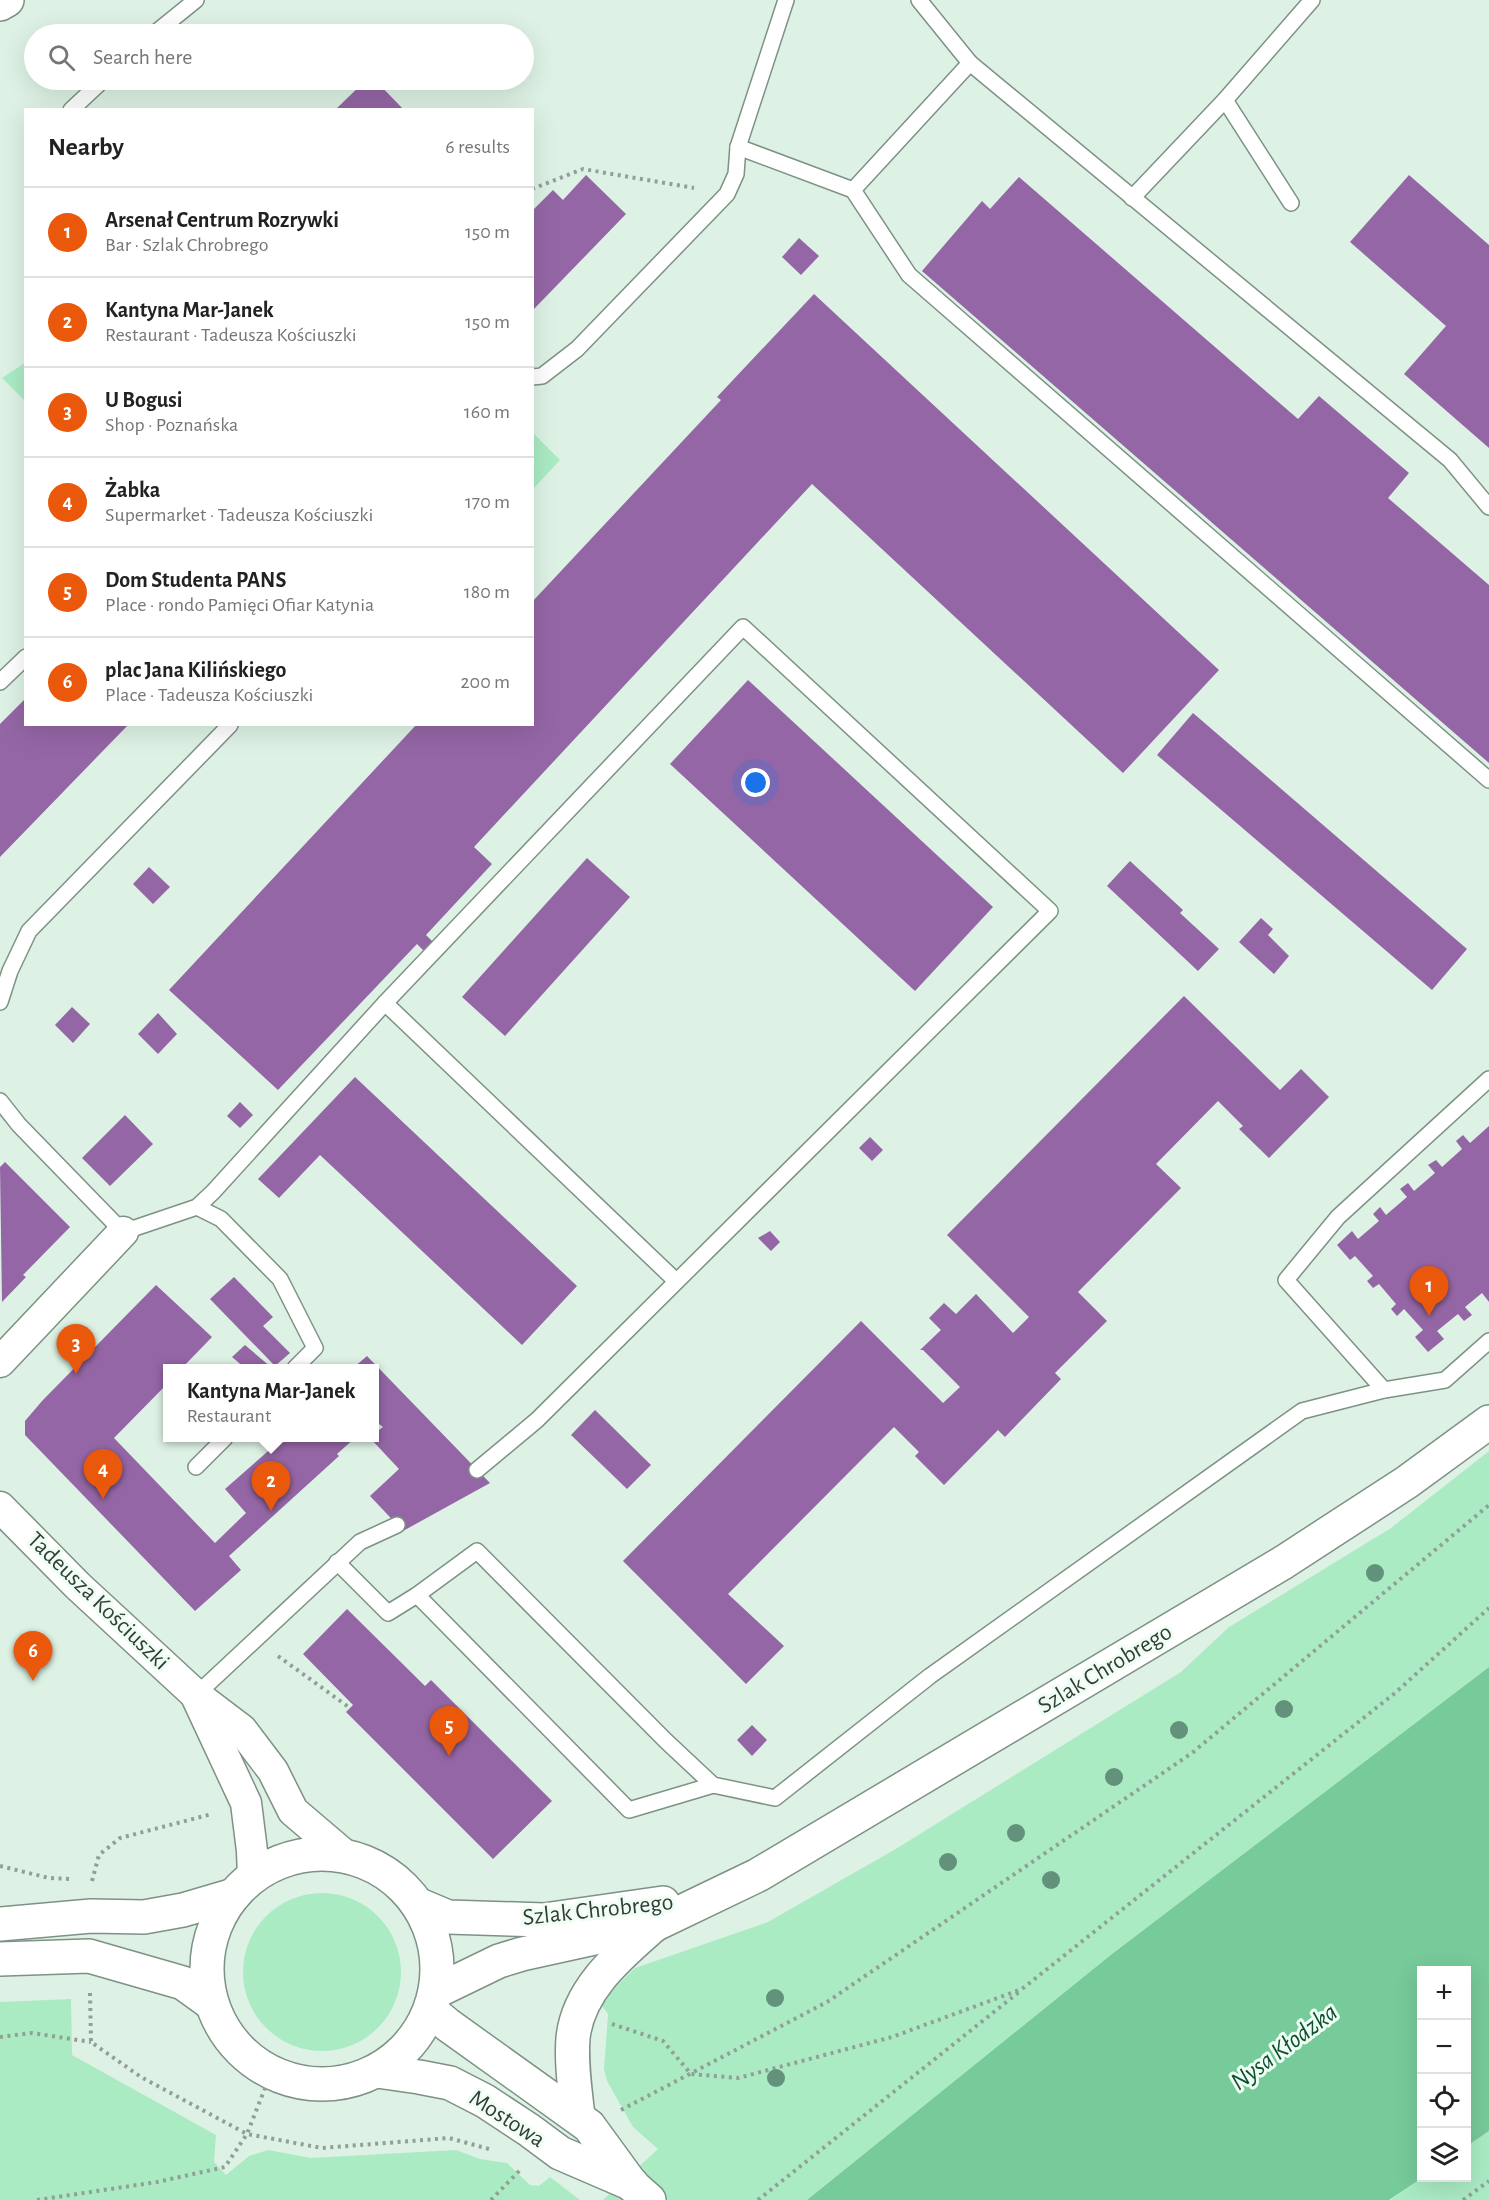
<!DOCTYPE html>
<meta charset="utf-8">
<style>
body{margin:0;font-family:"Alegreya Sans",sans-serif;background:#f2f2f2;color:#222}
.controls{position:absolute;right:18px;bottom:18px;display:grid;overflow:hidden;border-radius:0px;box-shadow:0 6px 24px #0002}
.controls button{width:54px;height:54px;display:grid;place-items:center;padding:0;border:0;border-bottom:2px solid #e0e0e0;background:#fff;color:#222;font:30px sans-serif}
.you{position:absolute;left:756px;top:783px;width:21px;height:21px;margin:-15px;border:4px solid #fff;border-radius:50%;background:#1a73e8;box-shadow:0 0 0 9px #1a73e833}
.badge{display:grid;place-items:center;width:39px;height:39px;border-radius:50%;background:#ea580c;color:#fff;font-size:20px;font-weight:700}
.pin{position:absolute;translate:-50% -50px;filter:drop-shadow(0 2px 3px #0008)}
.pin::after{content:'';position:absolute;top:32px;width:21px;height:18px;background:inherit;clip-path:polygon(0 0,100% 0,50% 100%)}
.popup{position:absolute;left:163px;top:1364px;width:216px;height:78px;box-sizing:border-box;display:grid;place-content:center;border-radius:0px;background:#fff;filter:drop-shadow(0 2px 4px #0005);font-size:20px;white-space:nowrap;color:#767676}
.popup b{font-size:22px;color:#222}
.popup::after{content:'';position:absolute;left:50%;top:100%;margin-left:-12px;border:12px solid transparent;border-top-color:#fff}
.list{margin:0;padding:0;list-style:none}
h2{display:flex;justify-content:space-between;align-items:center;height:78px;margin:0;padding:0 24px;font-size:26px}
h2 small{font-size:20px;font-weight:400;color:#767676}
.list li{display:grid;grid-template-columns:39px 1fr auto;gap:18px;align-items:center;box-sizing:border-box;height:90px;padding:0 24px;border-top:2px solid #e0e0e0}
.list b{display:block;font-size:22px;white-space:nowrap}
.list p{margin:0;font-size:20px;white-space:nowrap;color:#767676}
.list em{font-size:20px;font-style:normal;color:#767676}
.icon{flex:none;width:33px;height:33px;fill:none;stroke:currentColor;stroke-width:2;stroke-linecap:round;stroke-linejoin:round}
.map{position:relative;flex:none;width:1489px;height:2200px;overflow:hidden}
.search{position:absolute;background:#fff;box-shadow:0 6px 24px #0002;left:24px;top:24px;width:510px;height:66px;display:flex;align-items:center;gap:15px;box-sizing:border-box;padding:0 21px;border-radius:33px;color:#767676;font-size:22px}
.panel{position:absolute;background:#fff;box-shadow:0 6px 24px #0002;left:24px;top:108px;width:510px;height:618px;border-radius:0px}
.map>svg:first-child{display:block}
.green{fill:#aaebc4}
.water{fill:#77ca9a}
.building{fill:#9466a5}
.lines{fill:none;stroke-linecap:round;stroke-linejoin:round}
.service-casing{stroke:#7e9185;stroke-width:18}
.minor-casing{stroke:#7e9185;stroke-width:33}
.tertiary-casing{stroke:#7e9185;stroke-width:36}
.secondary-casing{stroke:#7e9185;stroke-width:36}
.path{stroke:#91a097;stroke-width:4;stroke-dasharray:3 4.5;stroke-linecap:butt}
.service{stroke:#fff;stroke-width:15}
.minor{stroke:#fff;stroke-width:30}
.tertiary{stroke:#fff;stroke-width:33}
.secondary{stroke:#fff;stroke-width:33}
.tree{fill:#63927c}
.labels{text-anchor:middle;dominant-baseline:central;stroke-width:6;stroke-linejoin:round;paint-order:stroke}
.street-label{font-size:24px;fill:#353d38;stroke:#eefef3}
.water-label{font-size:26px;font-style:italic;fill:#0e4f31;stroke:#eefef3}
</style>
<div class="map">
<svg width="1489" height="2200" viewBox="0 0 1489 2200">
<rect width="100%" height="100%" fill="#ddf2e5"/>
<g class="green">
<path d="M25 363V401L2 378Z"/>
<path d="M533 433 560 460 533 489H532Z"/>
<path d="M1489 1451V1667L1112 1954 807 2200H603L658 2149 633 2127 607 2081 604 2069 608 2014 602 2006 614 1989 635 1968 768 1922 894 1850 1181 1672 1229 1627 1391 1528Z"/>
<circle cx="322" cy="1972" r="79"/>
<path d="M71 1999 72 2055 216 2135 214 2162 226 2175 249 2156 268 2150 311 2158 456 2150 480 2159 507 2163 530 2185 539 2186 550 2177 580 2200H0V2002Z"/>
<path d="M1489 2131V2200H1390L1422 2178H1466L1467 2146Z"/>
</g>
<path class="water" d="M1489 1667V2131L1467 2146 1466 1970H1422V2178L1389 2200H807L1112 1954Z"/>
<g class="building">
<path d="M366 80H375L404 110H335Z"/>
<path d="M586 175 626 214 532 311V211L553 190 563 200Z"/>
<path d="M1409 175 1489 245V448L1404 374 1446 326 1350 242Z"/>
<path d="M1019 177 1298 419 1319 396 1409 473 1388 498 1489 585V763L922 271 982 201 990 209Z"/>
<path d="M799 238 819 256 801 275 782 257Z"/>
<path d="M814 294 1219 670 1123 773 812 484 474 847 492 864 426 935 434 943 425 952 417 944 278 1090 169 990 417 724H532V602L721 400 717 397Z"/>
<path d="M748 680 993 907 915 991 670 764Z"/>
<path d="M26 698V724H129L0 857V724Z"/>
<path d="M1193 713 1467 949 1432 990 1157 755Z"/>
<path d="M587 858 630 897 505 1036 462 997Z"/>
<path d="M1130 861 1183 910 1180 913 1219 949 1198 971 1107 886Z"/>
<path d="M149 867 170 887 153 904 133 884Z"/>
<path d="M1261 918 1273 929 1268 935 1289 956 1274 974 1239 942Z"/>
<path d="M1184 996 1280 1090 1301 1069 1329 1097 1269 1158 1239 1129 1243 1126 1218 1101 1156 1164 1181 1188 1078 1292 1107 1321 1055 1373 1061 1379 1005 1437 998 1430 944 1485 915 1456 919 1452 894 1427 728 1594 784 1646 746 1684 623 1561 861 1321 943 1403 960 1387 923 1350H920L941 1330 929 1318 944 1303 956 1314 976 1294 1013 1333 1029 1317 947 1235Z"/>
<path d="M72 1007 90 1024 73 1043 55 1025Z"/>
<path d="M158 1013 177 1034 158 1054 138 1034Z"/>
<path d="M355 1077 577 1286 522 1345 320 1155 279 1198 258 1179Z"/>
<path d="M240 1102 253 1115 240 1128 227 1116Z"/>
<path d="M125 1115 153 1144 110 1186 82 1158Z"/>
<path d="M1489 1126V1302L1482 1293 1465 1307 1472 1315 1464 1321 1458 1314 1437 1331 1444 1339 1428 1352 1415 1337 1423 1330 1404 1309 1397 1316 1391 1309 1396 1304 1379 1284 1373 1288 1367 1281 1373 1276 1355 1256 1350 1260 1337 1245 1352 1231 1358 1239 1379 1221 1373 1214 1380 1207 1386 1215 1407 1197 1400 1189 1408 1183 1414 1191 1435 1173 1428 1165 1436 1160 1442 1167 1462 1149 1456 1141 1463 1135 1470 1143Z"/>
<path d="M870 1137 883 1150 872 1161 859 1148Z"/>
<path d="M5 1162 70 1227 23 1275 26 1277 2 1302 0 1167Z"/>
<path d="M770 1231 780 1242 771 1251 758 1238Z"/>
<path d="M234 1277 273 1317 263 1326 290 1353 275 1366 210 1299Z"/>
<path d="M156 1285 212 1337 182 1368H168V1383L114 1438 215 1543 246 1513 225 1489 283 1438H355L337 1454 339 1456 229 1556 241 1570 195 1611 25 1435V1421L42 1401Z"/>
<path d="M245 1345 272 1368H245L232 1357Z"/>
<path d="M367 1356 490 1483 403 1531 370 1496 399 1469 370 1438H374V1434L383 1427 374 1420V1368H353Z"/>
<path d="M595 1410 651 1465 627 1489 571 1435Z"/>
<path d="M347 1609 425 1686 431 1680 552 1801 493 1859 346 1712 353 1705 303 1654Z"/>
<path d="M752 1725 767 1740 752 1756 737 1740Z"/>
</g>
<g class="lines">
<g class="service-casing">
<g id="service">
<path d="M919 0 970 63"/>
<path d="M154 34 196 0"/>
<path d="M1225 100 1291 203"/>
<path d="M71 110 103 80"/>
<path d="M738 147 853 190 909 275 1489 780"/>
<path d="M853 190 970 63 1450 460 1489 507"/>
<path d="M1132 198 1225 100 1312 0"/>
<path d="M532 377 542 376 577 349 727 194 736 174 738 147 786 0"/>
<path d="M0 682 26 657"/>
<path d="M0 1002 10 971 29 931 230 725"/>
<path d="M385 1003 676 1281"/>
<path d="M0 1101 19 1125 123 1232 197 1207 213 1192 385 1003 743 627 1050 911 537 1420 477 1470"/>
<path d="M197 1207 221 1219 280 1279 315 1348 295 1368"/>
<path d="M1384 1390 1286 1280 1338 1217 1489 1079"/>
<path d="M196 1467 225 1438"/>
<path d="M337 1562 388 1613 417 1595 477 1551 666 1741 713 1785 775 1798 930 1676 1302 1411 1384 1390 1445 1380 1489 1341"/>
<path d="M417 1595 629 1810 713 1785"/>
<path d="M196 1695 360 1542 397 1525"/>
</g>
</g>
<g class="minor-casing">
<g id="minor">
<path d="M0 1362 123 1232"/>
<path d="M0 1507 78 1586 196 1695 242 1730 273 1771 293 1811 347 1857"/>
<path d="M197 1698 246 1803 252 1851 253 1877"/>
</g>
</g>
<g class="tertiary-casing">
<g id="tertiary">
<path d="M0 4 7 0"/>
<path d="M430 2010 448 2025 589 2126 632 2185 649 2200"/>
<path d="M377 2071 419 2077 450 2083 485 2101 529 2130 560 2153 632 2184"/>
<path d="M578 2116C575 2090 571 2064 573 2038 578 1989 620 1955 654 1925"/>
</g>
</g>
<g class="secondary-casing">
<g id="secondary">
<circle cx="322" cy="1969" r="115"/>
<path d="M417 1904 448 1917 544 1920 663 1903"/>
<path d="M0 1924 91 1916 144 1917 183 1910 234 1895"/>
<path d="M0 1959 89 1956 183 1983 212 2004"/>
<path d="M435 1992 499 1961 522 1954 654 1925 758 1875 1284 1562 1407 1482 1489 1422"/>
</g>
</g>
<g class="path">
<path d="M532 189 583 169 694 188"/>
<path d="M278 1656 350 1708"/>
<path d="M0 1866 49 1878 70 1879"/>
<path d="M92 1881 99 1855 120 1838 212 1814"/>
<path d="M90 1993 91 2042 141 2077 247 2134 322 2148 449 2138 489 2149"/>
<path d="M612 2024 663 2041 691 2074 738 2078 892 2037 1022 1989 1395 1693 1489 1608"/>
<path d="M0 2037 32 2033 91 2042"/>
<path d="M621 2110 827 2002 1192 1753 1489 1505"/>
<path d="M37 2200 157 2182 225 2167 247 2134 271 2073"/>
<path d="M491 2200 521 2169"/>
<path d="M758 2200 1019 1992"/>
<path d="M1463 2200 1489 2181"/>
</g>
<use href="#service" class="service"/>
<use href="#minor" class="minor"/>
<use href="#tertiary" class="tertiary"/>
<use href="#secondary" class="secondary"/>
</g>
<g class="tree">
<circle cx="1375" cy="1573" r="9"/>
<circle cx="1284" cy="1709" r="9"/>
<circle cx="1179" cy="1730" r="9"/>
<circle cx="1114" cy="1777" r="9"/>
<circle cx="1016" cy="1833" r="9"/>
<circle cx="948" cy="1862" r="9"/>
<circle cx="1051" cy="1880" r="9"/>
<circle cx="775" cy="1998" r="9"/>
<circle cx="776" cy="2078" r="9"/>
</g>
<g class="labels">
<g class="street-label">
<text transform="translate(98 1601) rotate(44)">Tadeusza Kościuszki</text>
<text transform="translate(1105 1669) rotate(-31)">Szlak Chrobrego</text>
<text transform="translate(598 1910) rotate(-6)">Szlak Chrobrego</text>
<text transform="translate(507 2119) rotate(33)">Mostowa</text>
</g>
<g class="water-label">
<text transform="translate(1284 2047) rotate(-37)">Nysa Kłodzka</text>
</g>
</g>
</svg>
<div class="controls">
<button>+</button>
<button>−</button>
<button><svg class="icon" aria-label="locate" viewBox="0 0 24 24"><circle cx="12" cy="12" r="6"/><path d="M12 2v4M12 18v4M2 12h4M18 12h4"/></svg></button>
<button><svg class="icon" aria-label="layers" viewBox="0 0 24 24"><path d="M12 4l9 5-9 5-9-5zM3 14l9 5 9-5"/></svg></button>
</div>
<div class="you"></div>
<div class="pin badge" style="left:1429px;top:1316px">1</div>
<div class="pin badge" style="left:271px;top:1511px">2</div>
<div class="popup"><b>Kantyna Mar-Janek</b>Restaurant</div>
<div class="pin badge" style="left:76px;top:1374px">3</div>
<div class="pin badge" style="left:103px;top:1499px">4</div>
<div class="pin badge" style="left:449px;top:1756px">5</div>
<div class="pin badge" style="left:33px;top:1681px">6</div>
<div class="search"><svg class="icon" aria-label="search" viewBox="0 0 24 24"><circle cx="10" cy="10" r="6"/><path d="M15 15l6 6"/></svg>Search here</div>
<section class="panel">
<h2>Nearby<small>6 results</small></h2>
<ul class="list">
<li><span class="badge">1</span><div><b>Arsenał Centrum Rozrywki</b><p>Bar · Szlak Chrobrego</p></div><em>150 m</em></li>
<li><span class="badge">2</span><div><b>Kantyna Mar-Janek</b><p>Restaurant · Tadeusza Kościuszki</p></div><em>150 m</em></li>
<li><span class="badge">3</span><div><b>U Bogusi</b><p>Shop · Poznańska</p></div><em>160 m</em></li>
<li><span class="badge">4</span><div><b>Żabka</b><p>Supermarket · Tadeusza Kościuszki</p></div><em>170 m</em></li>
<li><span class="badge">5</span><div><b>Dom Studenta PANS</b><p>Place · rondo Pamięci Ofiar Katynia</p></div><em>180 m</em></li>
<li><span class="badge">6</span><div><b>plac Jana Kilińskiego</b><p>Place · Tadeusza Kościuszki</p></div><em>200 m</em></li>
</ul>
</section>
</div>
